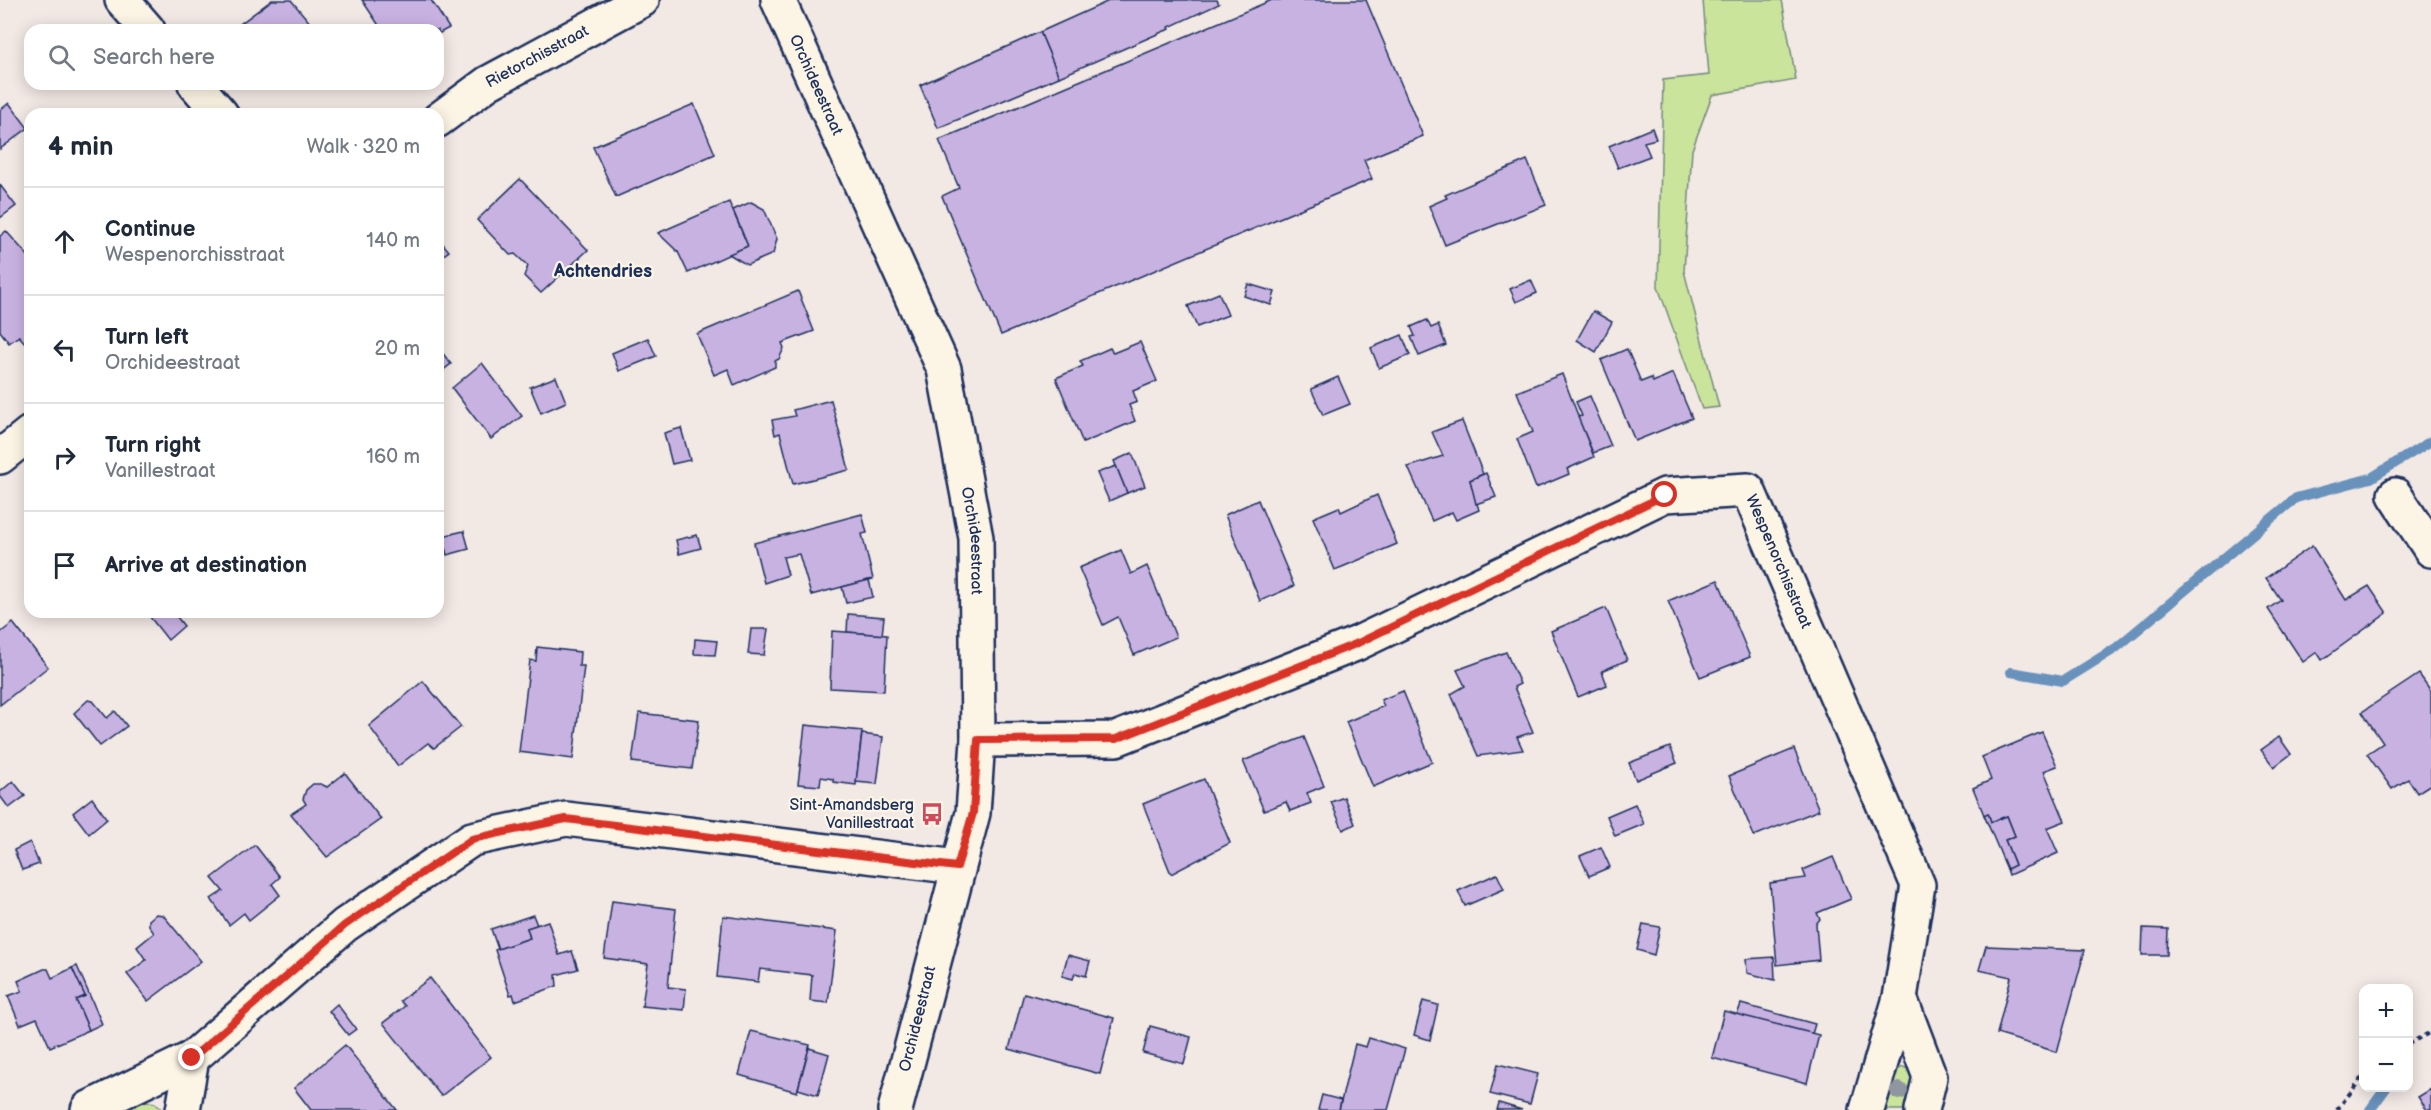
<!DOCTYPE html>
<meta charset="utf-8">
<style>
body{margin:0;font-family:"Balsamiq Sans",sans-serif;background:#f2f2f3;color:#1f2937}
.controls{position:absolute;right:18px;bottom:18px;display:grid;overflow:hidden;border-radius:12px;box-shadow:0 3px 15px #0003}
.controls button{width:54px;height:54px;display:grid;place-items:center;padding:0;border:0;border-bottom:2px solid #e0e1e3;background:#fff;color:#1f2937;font:30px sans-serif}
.stop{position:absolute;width:18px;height:18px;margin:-14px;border:4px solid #d93025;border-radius:50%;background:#fff}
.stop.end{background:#d93025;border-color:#fff;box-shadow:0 2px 6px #0008}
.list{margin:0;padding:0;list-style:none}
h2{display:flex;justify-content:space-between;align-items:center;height:78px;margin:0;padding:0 24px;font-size:26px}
h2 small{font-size:20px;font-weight:400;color:#747a83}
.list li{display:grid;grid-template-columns:39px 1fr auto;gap:18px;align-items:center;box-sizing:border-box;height:108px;padding:0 24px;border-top:2px solid #e0e1e3}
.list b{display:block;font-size:22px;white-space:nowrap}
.list p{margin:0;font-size:20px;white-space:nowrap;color:#747a83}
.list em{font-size:20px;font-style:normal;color:#747a83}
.icon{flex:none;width:33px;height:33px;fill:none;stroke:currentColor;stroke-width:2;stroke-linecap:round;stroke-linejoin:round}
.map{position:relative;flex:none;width:2431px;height:1110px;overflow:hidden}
.search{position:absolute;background:#fff;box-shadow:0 3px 15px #0003;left:24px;top:24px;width:420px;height:66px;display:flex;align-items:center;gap:15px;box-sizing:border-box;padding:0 21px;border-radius:18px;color:#747a83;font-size:22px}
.panel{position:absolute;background:#fff;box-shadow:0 3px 15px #0003;left:24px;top:108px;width:420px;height:510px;border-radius:18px}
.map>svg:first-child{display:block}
.green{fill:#cbe49b;stroke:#738a7c;stroke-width:1.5}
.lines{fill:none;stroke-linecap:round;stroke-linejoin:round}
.stream{stroke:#6891bc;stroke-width:10}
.building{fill:#c8b2e2;stroke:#1b2f5e;stroke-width:1.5}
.street-casing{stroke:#1b2f5e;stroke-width:38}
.secondary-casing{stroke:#1b2f5e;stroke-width:38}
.path{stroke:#1b2f5e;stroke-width:4;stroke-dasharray:4.5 4.5;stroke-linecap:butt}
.street{stroke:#fcf5e5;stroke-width:33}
.secondary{stroke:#fcf5e5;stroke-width:33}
.tree{fill:#8f96a1}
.route{stroke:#d93025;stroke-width:8}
.labels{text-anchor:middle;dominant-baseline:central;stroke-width:4.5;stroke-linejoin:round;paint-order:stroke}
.street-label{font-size:16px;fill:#1b2f5e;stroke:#fcf5e5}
.poi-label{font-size:16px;fill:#1b2f5e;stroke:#fcf5e5;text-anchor:end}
.neighbourhood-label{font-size:18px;font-weight:bold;fill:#1b2f5e;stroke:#fcf5e5}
</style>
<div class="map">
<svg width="2431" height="1110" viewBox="0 0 2431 1110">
<rect width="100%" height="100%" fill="#f2e8e4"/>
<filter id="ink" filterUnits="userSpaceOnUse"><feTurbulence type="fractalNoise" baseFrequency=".0167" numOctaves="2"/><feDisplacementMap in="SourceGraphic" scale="12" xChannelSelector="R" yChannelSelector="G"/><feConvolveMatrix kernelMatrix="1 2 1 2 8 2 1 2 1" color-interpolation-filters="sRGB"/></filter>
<g filter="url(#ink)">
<g class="green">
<path d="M1703 0H1782L1796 80 1712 95 1692 150 1684 271 1719 407 1702 409 1658 287 1663 80 1709 75Z"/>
<path d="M1903 1067 1913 1071 1915 1075 1908 1110H1885L1895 1071Z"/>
<path d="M144 1101 155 1103 162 1110H122Z"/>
</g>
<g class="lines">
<g class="stream">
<path d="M2011 672 2063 681 2116 648 2296 498 2371 478 2431 441"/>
<path d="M2370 1110 2386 1088"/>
</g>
</g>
<g class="building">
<path d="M272 0H291L316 30H244L240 24Z"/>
<path d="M362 0H431L449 28 438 34V30H382Z"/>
<path d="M1111 0H1217L1219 4 1169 27 1170 29 1162 32 1059 77 1040 32Z"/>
<path d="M1272 0H1366L1423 136 1364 160 1372 179 1001 335 942 196 959 188 939 140Z"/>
<path d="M1040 32 1059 77 938 128 920 85Z"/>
<path d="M9 103 28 128 0 149V110Z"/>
<path d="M694 104 715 154 616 197 593 147Z"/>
<path d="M1652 128 1656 139 1644 142 1650 156 1618 168 1609 146Z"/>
<path d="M1527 160 1546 205 1445 245 1429 206 1447 198 1445 195Z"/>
<path d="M520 179 588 250 541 293 524 276 528 266 515 254 510 255 477 220Z"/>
<path d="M0 185 16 206 0 218Z"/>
<path d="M729 202 748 246 688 273 678 252 658 233Z"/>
<path d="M751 202 764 209 777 239 773 254 747 265 729 254 748 246 733 210Z"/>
<path d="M6 231 30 258V341L26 344 19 336 9 343 0 331V236Z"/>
<path d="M438 238 449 251 438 259Z"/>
<path d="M1531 280 1537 293 1516 302 1510 289Z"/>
<path d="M1248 284 1275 292 1271 305 1244 296Z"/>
<path d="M798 291 814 331 782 343 784 348 779 359 775 361V367L734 385 728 369 714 375 697 334Z"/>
<path d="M1219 293 1228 315 1197 327 1188 306Z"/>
<path d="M1593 311 1612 322 1596 352 1577 340Z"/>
<path d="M1427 320 1431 328 1438 325 1446 345 1419 356 1411 337 1415 336 1411 327Z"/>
<path d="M1402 335 1410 355 1379 368 1371 348Z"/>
<path d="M648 338 656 356 619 371 612 353Z"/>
<path d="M1140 342 1157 381 1133 391 1137 402 1129 405 1135 421 1083 443 1056 378 1083 366 1080 361 1110 348 1113 353Z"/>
<path d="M438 347 451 364 438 374Z"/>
<path d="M1627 349 1641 382 1651 378 1653 382 1673 373 1692 418 1635 441 1601 360Z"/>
<path d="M482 363 522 416 491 439 452 388Z"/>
<path d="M1562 374 1594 457 1567 469 1569 474 1536 488 1517 439 1533 432 1517 392Z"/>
<path d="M556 377 566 402 541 413 530 387Z"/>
<path d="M1338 377 1350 404 1323 415 1311 389Z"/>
<path d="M1590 396 1611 446 1593 453 1578 417 1582 416 1576 402Z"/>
<path d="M831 400 849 470 793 484 780 433 775 435 772 420 795 416 793 410Z"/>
<path d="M1462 421 1483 474 1470 480 1479 510 1456 520 1452 512 1432 521 1408 467 1443 456 1432 432Z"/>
<path d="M681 428 690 460 672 464 664 433Z"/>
<path d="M1132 453 1145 486 1127 493 1114 461Z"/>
<path d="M1116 466 1127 493 1109 501 1097 473Z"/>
<path d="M1486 473 1496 497 1476 504 1470 480Z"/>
<path d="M1377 495 1397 544 1335 570 1313 518 1339 507 1341 512Z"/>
<path d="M1258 500 1294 586 1260 601 1225 515Z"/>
<path d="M862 514 867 533 862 534 873 579 811 595 799 554 783 557 788 575 764 583 754 543Z"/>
<path d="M464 531 469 549 447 555 442 536Z"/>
<path d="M697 535 701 548 679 554 676 540Z"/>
<path d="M2312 546 2346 600 2369 586 2387 613 2322 660 2317 652 2303 662 2268 609 2281 600 2266 578Z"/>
<path d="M1121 550 1131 574 1147 566 1176 637 1134 655 1118 617 1103 625 1079 568Z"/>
<path d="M869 580 873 597 846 603 842 587Z"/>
<path d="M1718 580 1750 657 1700 677 1668 601Z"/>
<path d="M1606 608 1627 660 1602 671 1607 685 1578 697 1551 631Z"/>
<path d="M146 612H173L184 626 168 640Z"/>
<path d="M848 614 884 617 882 635 847 632Z"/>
<path d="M13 623 48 667 0 705V633Z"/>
<path d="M751 629H768L764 655 748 654Z"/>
<path d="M832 631 887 635 884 691 830 688Z"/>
<path d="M695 639 717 641 715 655 694 654Z"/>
<path d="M537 647 580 652 579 666H584L573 759 519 752 530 660 536 661Z"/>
<path d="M1506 652 1520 684 1514 687 1533 732 1517 737 1523 750 1478 756 1451 694 1465 686 1457 670Z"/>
<path d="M2419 674 2431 691V784L2417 793 2408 779 2392 789 2367 754 2383 743 2362 712Z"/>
<path d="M423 681 461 727 434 748 428 743 398 766 369 726Z"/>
<path d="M1403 691 1432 762 1373 787 1346 722 1384 706 1381 700Z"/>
<path d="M88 700 93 701 107 718 115 711 127 726 100 746 74 713Z"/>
<path d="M639 713 699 720 692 769 632 762Z"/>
<path d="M805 725 862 731 856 785 833 782V779L821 777 820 786 798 784Z"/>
<path d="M2042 732 2057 766 2044 771 2065 821 2047 828 2058 853 2009 875 2007 869 2015 865 2005 840 2015 836 2007 816 1991 822 1988 813 1984 815 1973 788 1991 780 1982 757Z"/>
<path d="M862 734 883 737 877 784 856 782Z"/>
<path d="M1304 737 1324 786 1307 793 1311 803 1290 811 1286 802 1264 811 1243 761Z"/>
<path d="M2279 737 2291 754 2274 767 2261 750Z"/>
<path d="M1670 747 1677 763 1636 780 1629 763Z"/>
<path d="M1794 749 1819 810 1754 836 1729 776Z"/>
<path d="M345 773 381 819 327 857 291 814 306 804 303 799 306 790 313 784H321L327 787Z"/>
<path d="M1204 779 1230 843 1171 874 1143 804Z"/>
<path d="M13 781 25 796 9 808 0 796V792Z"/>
<path d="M1344 797 1355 824 1343 830 1331 802Z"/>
<path d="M92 798 107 819 89 834 73 813Z"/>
<path d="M1635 804 1644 824 1615 836 1607 816Z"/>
<path d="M1988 813 1991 822 2007 816 2015 836 2005 840 2015 865 2007 869 1984 815Z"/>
<path d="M30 842 39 864 22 870 14 850Z"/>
<path d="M255 845 280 877 272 884 280 895 249 920 244 913 229 925 211 899 223 891 212 878Z"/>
<path d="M1601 847 1610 867 1589 876 1580 856Z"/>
<path d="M1833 857 1851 899 1817 913 1820 919 1816 924 1819 960 1777 965 1770 883 1806 878 1803 870Z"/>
<path d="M1497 874 1504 889 1465 906 1458 891Z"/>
<path d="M612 901 676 909 668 987 686 989 684 1010 642 1006 648 964 604 958Z"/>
<path d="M156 914 163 915 201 961 148 1001 127 974 146 960 137 947 154 933 149 926V920Z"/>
<path d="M533 915 537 925 527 928 530 938 498 949 491 929Z"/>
<path d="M723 916 837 931 828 1003 810 1001 812 975 760 969 758 982 717 977Z"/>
<path d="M548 921 559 955 572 951 578 969 556 975 557 986 515 1001 513 994 510 995 495 950 530 938 527 928Z"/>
<path d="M1643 924 1660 927 1654 955 1637 950Z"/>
<path d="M2143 928 2168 929 2167 955H2142Z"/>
<path d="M1986 946 2085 950 2057 1052 1997 1034 2011 977 1979 970Z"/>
<path d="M1068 955 1090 961 1086 976 1075 973 1073 979 1062 976Z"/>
<path d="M1774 957 1775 980 1747 973 1746 959Z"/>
<path d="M77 966 102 1024 89 1030 76 1000 85 996 72 968Z"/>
<path d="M72 968 85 996 76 1000 89 1030 50 1047 37 1018 20 1025 8 996 22 991 18 981 44 969H48L52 978Z"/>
<path d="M430 978 491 1057 441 1096 383 1023 405 1006 400 1001Z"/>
<path d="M1024 993 1114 1018 1100 1074 1009 1049Z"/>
<path d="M1423 1001 1438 1005 1430 1040 1414 1035Z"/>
<path d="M337 1004 356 1029 348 1035 329 1011Z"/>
<path d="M1741 1004 1815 1024 1812 1034 1737 1015Z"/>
<path d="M1724 1011 1819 1035 1807 1083 1712 1058Z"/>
<path d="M1150 1026 1191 1037 1184 1064 1143 1053Z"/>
<path d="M751 1031 810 1045 797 1092 739 1075Z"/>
<path d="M1369 1038 1405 1049 1388 1110H1339L1355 1044 1366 1047Z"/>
<path d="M345 1045 397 1110H311L294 1088Z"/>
<path d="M809 1048 829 1054 818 1095 798 1089Z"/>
<path d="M1498 1064 1538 1074 1530 1104 1490 1094Z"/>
<path d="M2431 1089V1110H2427L2418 1097Z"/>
<path d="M1322 1095 1341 1100 1339 1110H1318Z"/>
<path d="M1499 1103 1522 1110H1497Z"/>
</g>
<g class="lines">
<g class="street-casing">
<g id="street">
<path d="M122 0 148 30"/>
<path d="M195 84 221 114"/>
<path id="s1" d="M438 120 488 83 642 0"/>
<path d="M0 457 30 433"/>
<path d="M2395 495 2431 550"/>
<path id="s2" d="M978 740 1116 739 1358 643 1665 495 1748 490 1918 885 1900 998 1867 1110"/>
<path d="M1900 998 1930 1077 1922 1110"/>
<path d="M88 1110 89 1108 192 1058 345 925 472 839 566 819 957 867"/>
<path d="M183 1110 192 1058"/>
</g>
</g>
<g class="secondary-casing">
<g id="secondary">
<path id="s3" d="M778 0 944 369 976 538 978 740 973 813 895 1110"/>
</g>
</g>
<g class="path">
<path d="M2408 1044 2431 1032"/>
<path d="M2337 1110 2364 1075"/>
</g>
<use href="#street" class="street"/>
<use href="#secondary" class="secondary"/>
</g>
<circle class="tree" cx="1899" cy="1091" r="9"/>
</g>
<g class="lines" filter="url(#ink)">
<path class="route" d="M192 1058 345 925 472 839 566 819 957 867 973 813 978 740 1116 739 1358 643 1665 495"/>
</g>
<defs>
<g id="bus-bare" transform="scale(1.8)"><path d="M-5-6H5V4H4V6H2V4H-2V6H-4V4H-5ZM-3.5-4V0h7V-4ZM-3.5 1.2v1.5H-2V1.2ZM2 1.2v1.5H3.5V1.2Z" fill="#d1495b" stroke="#fcf5e5" stroke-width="2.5" paint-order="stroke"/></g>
</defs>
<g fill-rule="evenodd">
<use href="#bus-bare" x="932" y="814"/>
</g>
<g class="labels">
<g class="street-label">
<text stroke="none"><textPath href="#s1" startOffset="118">Rietorchisstraat</textPath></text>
<text stroke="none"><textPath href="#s3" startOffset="93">Orchideestraat</textPath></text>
<text stroke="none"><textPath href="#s3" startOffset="579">Orchideestraat</textPath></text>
<text stroke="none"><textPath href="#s2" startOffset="900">Wespenorchisstraat</textPath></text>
<text transform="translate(918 1019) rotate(-76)">Orchideestraat</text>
</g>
<g class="poi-label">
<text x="914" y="805">Sint-Amandsberg<tspan x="914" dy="18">Vanillestraat</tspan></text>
</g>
<g class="neighbourhood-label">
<text x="603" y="271">Achtendries</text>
</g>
</g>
</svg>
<div class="controls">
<button>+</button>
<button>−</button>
</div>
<div class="stop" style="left:1665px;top:495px"></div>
<div class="stop end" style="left:192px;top:1058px"></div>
<div class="search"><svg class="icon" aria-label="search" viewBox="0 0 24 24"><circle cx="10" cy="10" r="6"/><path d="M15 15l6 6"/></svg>Search here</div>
<section class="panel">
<h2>4 min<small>Walk · 320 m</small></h2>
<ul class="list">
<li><svg class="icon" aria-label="ahead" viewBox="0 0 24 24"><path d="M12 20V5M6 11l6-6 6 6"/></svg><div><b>Continue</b><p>Wespenorchisstraat</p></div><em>140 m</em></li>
<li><svg class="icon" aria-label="left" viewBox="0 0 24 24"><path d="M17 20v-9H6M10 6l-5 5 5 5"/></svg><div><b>Turn left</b><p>Orchideestraat</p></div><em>20 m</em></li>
<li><svg class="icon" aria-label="right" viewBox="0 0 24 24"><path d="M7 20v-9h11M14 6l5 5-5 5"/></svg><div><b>Turn right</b><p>Vanillestraat</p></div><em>160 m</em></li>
<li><svg class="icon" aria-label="arrive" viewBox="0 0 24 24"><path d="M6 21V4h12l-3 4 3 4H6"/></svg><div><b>Arrive at destination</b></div></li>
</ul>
</section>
</div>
